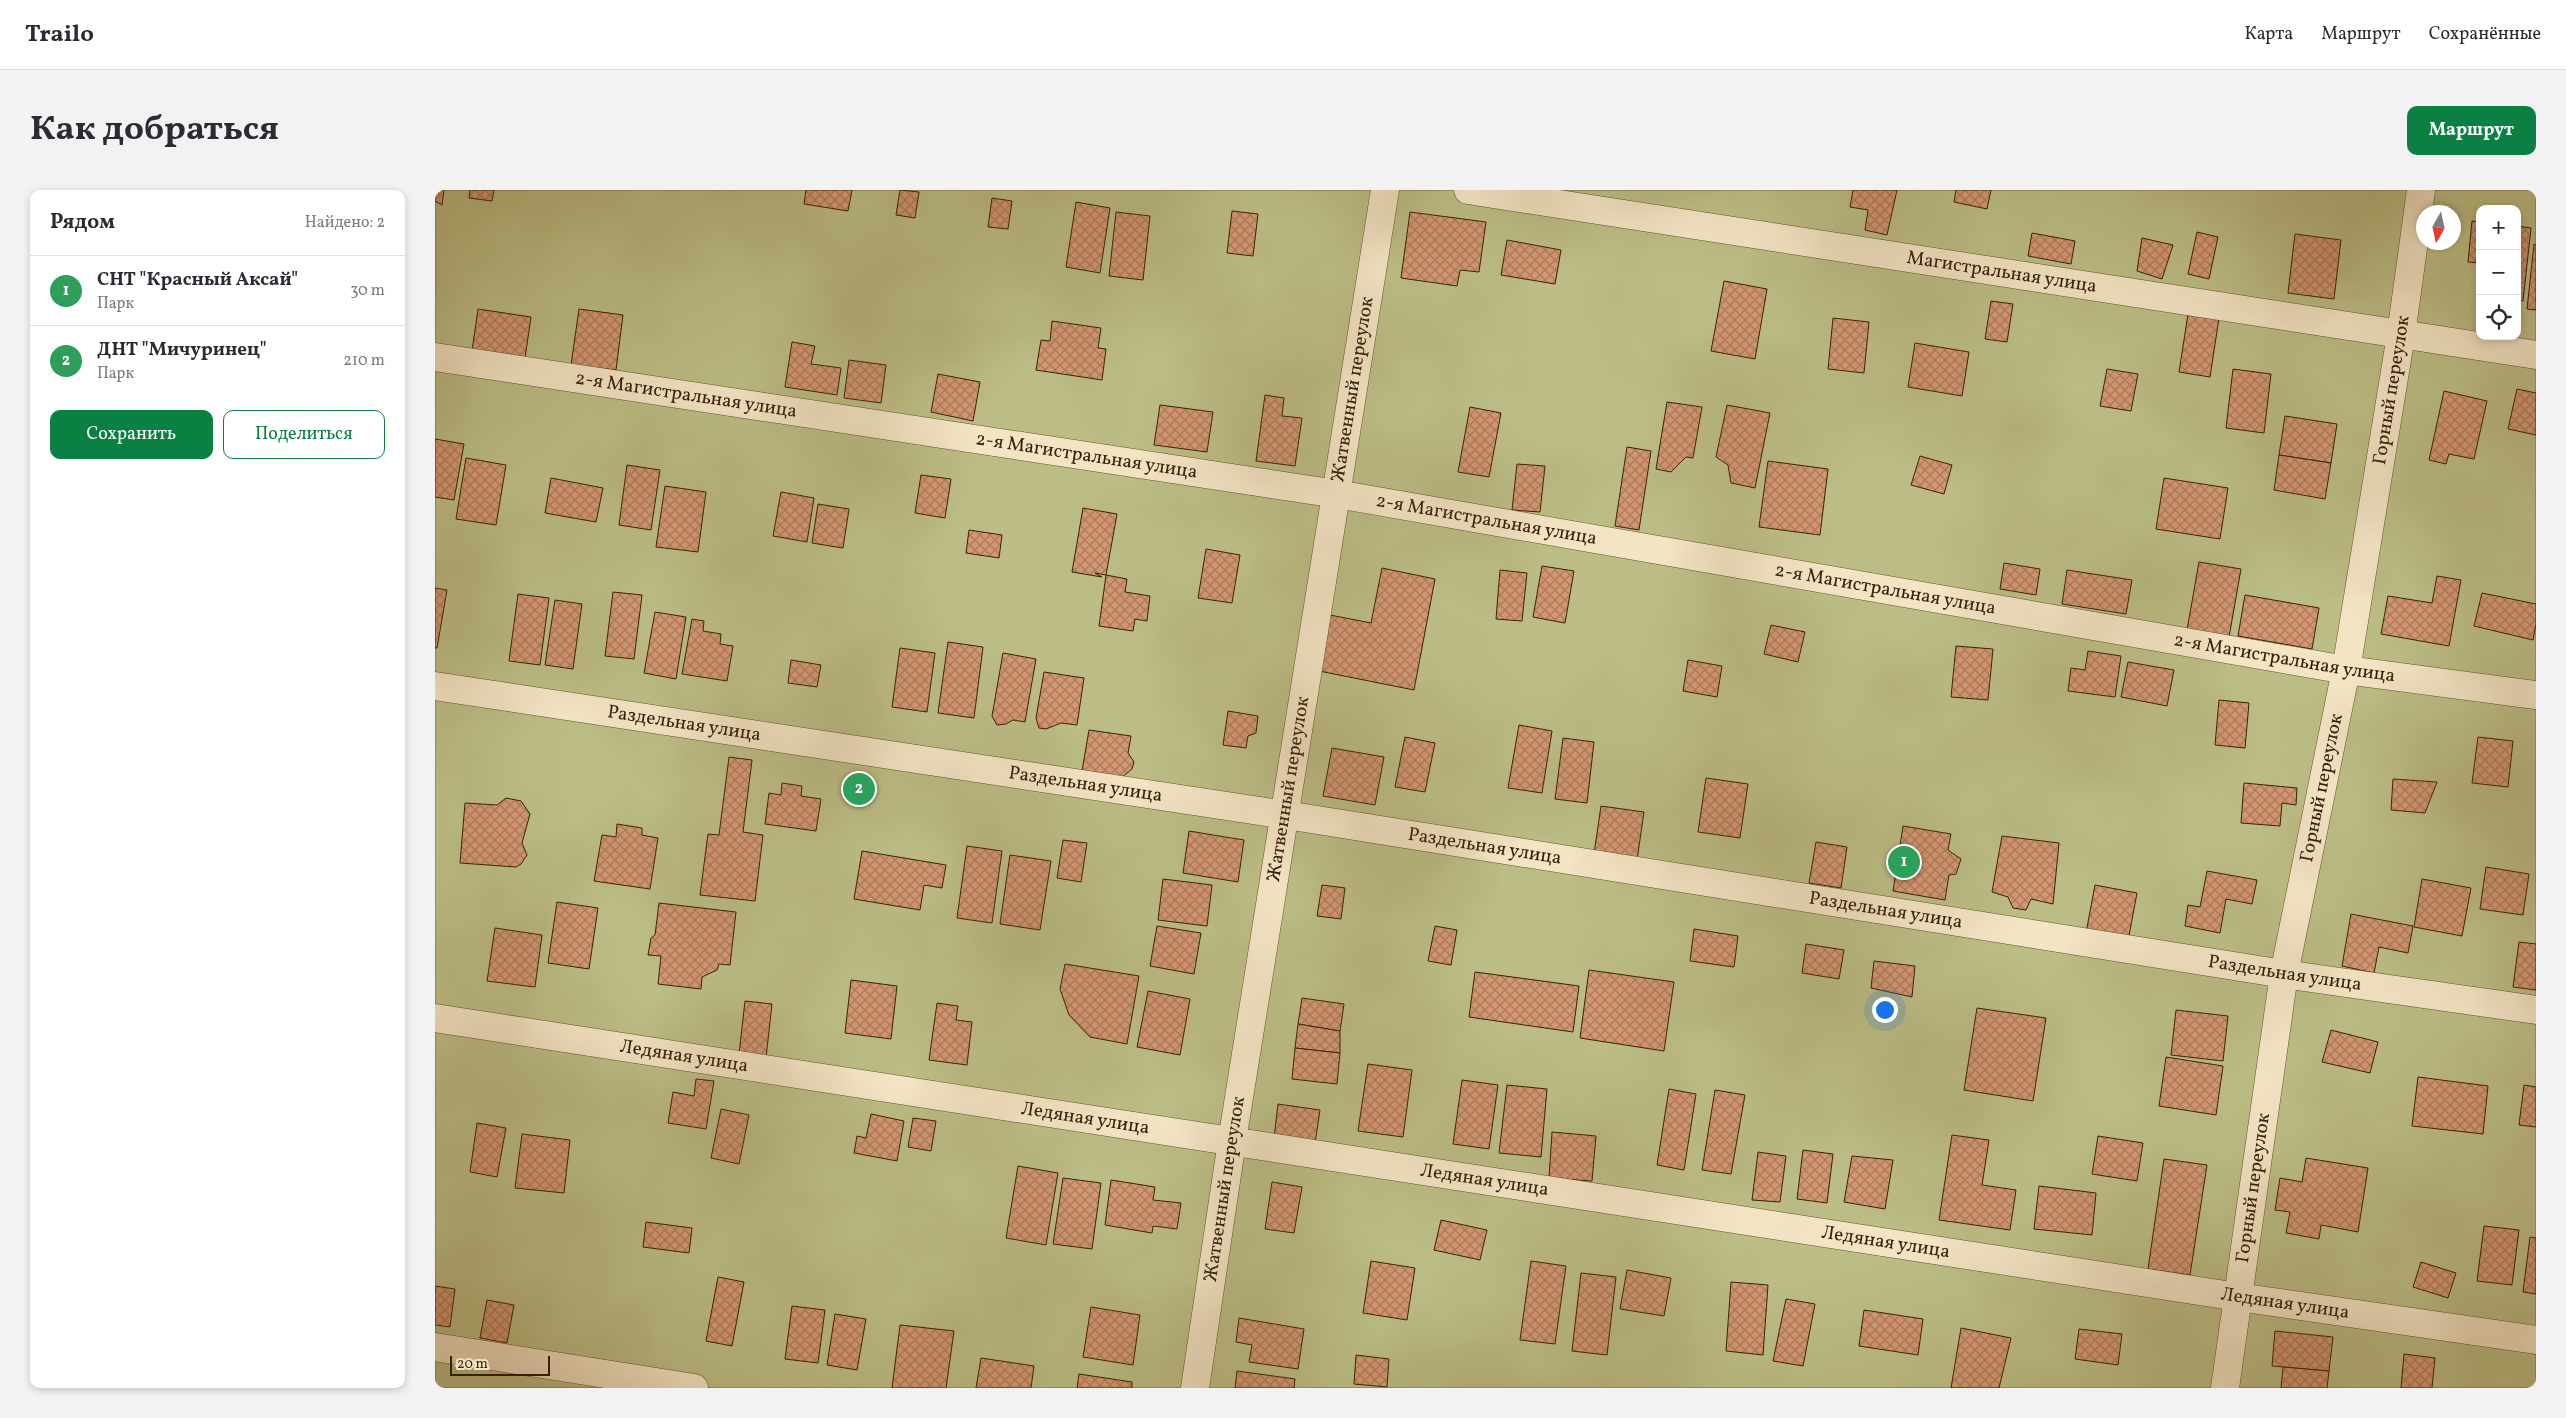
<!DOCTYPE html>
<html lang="ru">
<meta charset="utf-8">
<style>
body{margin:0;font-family:Vollkorn,serif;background:#f2f2f3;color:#2b2b33}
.controls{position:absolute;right:15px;top:15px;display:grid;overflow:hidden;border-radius:10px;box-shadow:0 2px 8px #0003}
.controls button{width:45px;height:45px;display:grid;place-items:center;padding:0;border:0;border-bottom:1px solid #e1e1e2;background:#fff;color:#2b2b33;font:25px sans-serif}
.compass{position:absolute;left:1981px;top:15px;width:45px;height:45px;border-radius:50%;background:#fff;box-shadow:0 2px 8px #0003;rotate:189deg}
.scale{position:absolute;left:15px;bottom:12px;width:100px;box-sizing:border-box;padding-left:5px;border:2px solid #382008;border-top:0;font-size:14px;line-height:18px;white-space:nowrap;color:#382008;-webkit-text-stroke:4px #f3e4c4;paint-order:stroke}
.you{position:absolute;left:1449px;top:819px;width:18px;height:18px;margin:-12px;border:4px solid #fff;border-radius:50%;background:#1a73e8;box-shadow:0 0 0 8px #1a73e833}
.badge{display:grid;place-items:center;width:32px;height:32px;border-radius:50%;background:#0b8043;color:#fff;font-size:16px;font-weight:700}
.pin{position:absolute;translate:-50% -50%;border:2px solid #fff;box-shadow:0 1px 5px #0006}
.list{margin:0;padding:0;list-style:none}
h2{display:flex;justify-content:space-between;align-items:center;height:65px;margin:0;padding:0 20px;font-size:21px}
h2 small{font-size:16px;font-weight:400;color:#7c7c81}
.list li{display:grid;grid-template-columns:32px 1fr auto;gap:15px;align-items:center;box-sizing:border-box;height:70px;padding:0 20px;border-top:1px solid #e1e1e2}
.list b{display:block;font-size:19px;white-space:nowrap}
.list p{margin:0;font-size:16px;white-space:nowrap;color:#7c7c81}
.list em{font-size:16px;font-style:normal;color:#7c7c81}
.actions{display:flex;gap:10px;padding:15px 20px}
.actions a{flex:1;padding:11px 0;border:1px solid #0b8043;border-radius:10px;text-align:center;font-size:18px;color:#0b8043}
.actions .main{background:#0b8043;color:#fff}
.icon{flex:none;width:28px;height:28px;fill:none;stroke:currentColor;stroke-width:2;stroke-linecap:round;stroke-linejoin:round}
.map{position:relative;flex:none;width:2101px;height:1198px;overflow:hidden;border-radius:10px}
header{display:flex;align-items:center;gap:30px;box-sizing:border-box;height:70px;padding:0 25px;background:#fff;border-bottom:1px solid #e1e1e2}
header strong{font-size:24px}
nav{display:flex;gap:28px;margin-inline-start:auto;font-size:18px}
.intro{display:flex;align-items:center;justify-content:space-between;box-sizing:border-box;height:120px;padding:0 30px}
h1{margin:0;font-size:35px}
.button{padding:12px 22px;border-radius:10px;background:#0b8043;color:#fff;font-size:18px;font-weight:700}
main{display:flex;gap:30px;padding:0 30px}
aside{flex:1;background:#fff;border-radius:10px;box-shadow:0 2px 8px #0003}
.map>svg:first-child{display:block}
.green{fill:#bbbd84;stroke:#7a6e46;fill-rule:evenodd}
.building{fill:url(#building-cross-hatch);stroke:#382008}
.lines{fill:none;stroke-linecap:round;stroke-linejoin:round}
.minor-casing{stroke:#654e2f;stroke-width:29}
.minor{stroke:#f3e4c4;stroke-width:28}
.labels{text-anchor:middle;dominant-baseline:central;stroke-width:4.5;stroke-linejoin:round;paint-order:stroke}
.street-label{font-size:19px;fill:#382008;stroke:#f3e4c4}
</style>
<header>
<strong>Trailo</strong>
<nav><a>Карта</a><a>Маршрут</a><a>Сохранённые</a></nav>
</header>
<div class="intro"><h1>Как добраться</h1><a class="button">Маршрут</a></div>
<main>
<aside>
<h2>Рядом<small>Найдено: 2</small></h2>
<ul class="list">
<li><span class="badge" style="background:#2e9e5b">1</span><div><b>СНТ &quot;Красный Аксай&quot;</b><p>Парк</p></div><em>30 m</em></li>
<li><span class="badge" style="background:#2e9e5b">2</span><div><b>ДНТ &quot;Мичуринец&quot;</b><p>Парк</p></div><em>210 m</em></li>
</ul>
<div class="actions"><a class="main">Сохранить</a><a>Поделиться</a></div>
</aside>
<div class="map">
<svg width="2101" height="1198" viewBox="0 0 2101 1198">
<defs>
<pattern id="building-cross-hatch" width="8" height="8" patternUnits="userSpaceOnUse" patternTransform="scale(1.25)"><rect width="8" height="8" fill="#d39771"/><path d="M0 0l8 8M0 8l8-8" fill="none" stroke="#ac7b5b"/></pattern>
</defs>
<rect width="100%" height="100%" fill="#edd6a5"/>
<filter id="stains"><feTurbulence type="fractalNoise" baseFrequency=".004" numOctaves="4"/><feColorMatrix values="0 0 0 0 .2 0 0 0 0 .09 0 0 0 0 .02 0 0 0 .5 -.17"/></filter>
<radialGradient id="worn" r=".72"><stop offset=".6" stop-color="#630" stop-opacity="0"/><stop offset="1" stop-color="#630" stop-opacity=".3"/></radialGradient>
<path class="green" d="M0 0H2101V1198H0ZM2045 19H2082V146H2045ZM1989 22H2019V52H1989Z"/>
<g class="building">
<path d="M0 0H9L7 15 0 11Z"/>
<path d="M35 0H59L57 11 34 8Z"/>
<path d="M371 0H417L413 21 369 14Z"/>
<path d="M465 0 484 2 480 28 461 25Z"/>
<path d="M1418 0H1462L1452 45 1430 40 1433 20 1415 17Z"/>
<path d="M1521 0H1556L1552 19 1519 12Z"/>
<path d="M557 8 577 11 573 39 553 37Z"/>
<path d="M641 12 675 18 665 83 631 77Z"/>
<path d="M797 21 823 24 818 66 792 63Z"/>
<path d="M681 22 715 26 708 90 674 86Z"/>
<path d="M975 22 1051 32 1044 82 1025 80 1022 96 966 88Z"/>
<path d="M2037 31 2045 32V73L2033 72Z"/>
<path d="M2082 36 2096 38 2088 111 2082 110Z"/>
<path d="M1762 42 1783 47 1774 89 1753 84Z"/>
<path d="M1597 43 1640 51 1636 74 1593 66Z"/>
<path d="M1860 44 1906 50 1899 109 1853 103Z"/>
<path d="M1707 48 1738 55 1727 89 1702 81Z"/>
<path d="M1072 50 1126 60 1120 94 1066 85Z"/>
<path d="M2099 54 2101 55V120L2092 119Z"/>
<path d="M1289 91 1332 99 1320 169 1276 161Z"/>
<path d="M1556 111 1578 114 1572 152 1550 149Z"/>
<path d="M43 119 96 127 90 168 37 161Z"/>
<path d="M144 119 188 125 181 180 136 175Z"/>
<path d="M1753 124 1784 128 1775 187 1744 182Z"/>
<path d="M1398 128 1434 132 1429 183 1393 179Z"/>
<path d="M617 131 666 138 663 158 671 159 667 190 601 180 606 150 615 151Z"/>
<path d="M357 152 380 156 376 174 406 178 402 205 350 197Z"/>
<path d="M1480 153 1534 162 1527 206 1473 197Z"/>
<path d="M414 170 451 175 446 213 409 208Z"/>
<path d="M1672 179 1703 184 1696 221 1665 216Z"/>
<path d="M1798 179 1836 184 1829 243 1791 238Z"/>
<path d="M503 184 545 192 538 231 496 222Z"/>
<path d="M2082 199 2101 203V245L2073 239Z"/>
<path d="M2009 201 2052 211 2039 269 2014 264 2011 274 1994 270Z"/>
<path d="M830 205 849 208 847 226 867 228 860 276 821 271Z"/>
<path d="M1232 212 1267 217 1258 268 1251 267 1236 282 1221 279Z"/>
<path d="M725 215 778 222 772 262 719 255Z"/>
<path d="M1292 215 1335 223 1320 298 1296 293 1293 275 1281 267Z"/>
<path d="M1035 217 1066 223 1054 287 1023 282Z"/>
<path d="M1850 226 1902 234 1896 273 1844 265Z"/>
<path d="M0 249 29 254 19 310 0 307Z"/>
<path d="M1192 257 1216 261 1204 340 1180 336Z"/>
<path d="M1844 265 1896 273 1890 309 1839 300Z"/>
<path d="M1485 266 1517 275 1509 304 1476 295Z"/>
<path d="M31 268 71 275 61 335 21 329Z"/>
<path d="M1333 271 1393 279 1385 345 1324 337Z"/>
<path d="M1082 274 1110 276 1105 322 1077 320Z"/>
<path d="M192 275 225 280 216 340 184 335Z"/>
<path d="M486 285 516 289 510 328 480 323Z"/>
<path d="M116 288 168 298 161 332 110 323Z"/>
<path d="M1729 288 1793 298 1785 349 1721 339Z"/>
<path d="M230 296 271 302 263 362 221 357Z"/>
<path d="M346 302 379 308 372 352 338 346Z"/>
<path d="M383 314 414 319 408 358 377 353Z"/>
<path d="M648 318 682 324 671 385 660 383 667 387 637 382Z"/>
<path d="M534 340 567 345 564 368 531 363Z"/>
<path d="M771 359 805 365 797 413 763 408Z"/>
<path d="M1764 372 1806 379 1794 447 1752 440Z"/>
<path d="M1569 373 1605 379 1601 405 1565 399Z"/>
<path d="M1107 376 1139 381 1130 433 1098 427Z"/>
<path d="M947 378 1000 389 979 500 884 481 895 425 936 433Z"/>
<path d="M1065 380 1092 383 1087 431 1061 429Z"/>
<path d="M1632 380 1697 390 1691 424 1627 414Z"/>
<path d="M671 385 692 389 690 402 715 406 712 431 700 429 698 441 664 436Z"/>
<path d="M2002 386 2026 390 2014 456 1946 444 1953 406 1997 413Z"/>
<path d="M0 398 12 400 2 458H0Z"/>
<path d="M178 402 207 405 199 469 170 466Z"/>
<path d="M2047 403 2101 414V434L2098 450 2039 436Z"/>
<path d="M83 404 114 408 105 475 74 471Z"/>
<path d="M1810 405 1884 418 1877 459 1803 446Z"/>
<path d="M120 410 147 414 138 479 110 475Z"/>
<path d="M220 422 251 427 241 489 209 483Z"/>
<path d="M257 429 269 431 268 441 286 444 285 454 298 456 292 491 247 484Z"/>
<path d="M1336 435 1370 442 1363 472 1329 464Z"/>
<path d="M513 452 548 457 539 528 503 523Z"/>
<path d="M1521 456 1558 459 1553 510 1516 507Z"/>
<path d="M465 458 500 463 492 522 457 517Z"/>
<path d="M1653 461 1686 466 1680 507 1633 501 1636 478 1650 480Z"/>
<path d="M568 463 601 469 590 532 578 530 571 534 562 535 557 526Z"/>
<path d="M356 470 386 475 382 497 353 493Z"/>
<path d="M1253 470 1287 476 1282 507 1248 501Z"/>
<path d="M1693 472 1739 480 1732 516 1686 507Z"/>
<path d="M609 482 649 488 642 535 626 533 611 539 604 538 601 528Z"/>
<path d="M1784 510 1814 513 1810 558 1780 555Z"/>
<path d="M793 521 823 526 821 543 813 546 811 558 788 555Z"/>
<path d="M1084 535 1117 541 1107 603 1073 598Z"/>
<path d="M654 540 696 546 693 563 699 572 697 579 686 588 647 581Z"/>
<path d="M970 547 1000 553 990 602 960 597Z"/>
<path d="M2043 547 2078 551 2073 597 2037 593Z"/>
<path d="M1128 548 1159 552 1152 613 1120 609Z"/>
<path d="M897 558 949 567 940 615 888 606Z"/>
<path d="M294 567 317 570 308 642 328 645 320 711 265 705 273 644 284 645Z"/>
<path d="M1271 588 1313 594 1305 648 1263 642Z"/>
<path d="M1958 589 2002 592 1990 623 1956 620Z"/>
<path d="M347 593 367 596 366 606 386 609 381 641 330 634 334 603 346 605Z"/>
<path d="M1809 593 1862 598 1861 615 1847 613 1845 636 1806 633Z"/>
<path d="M71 608 86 611 95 624 87 653 92 665 86 674 81 677 25 673 30 613 62 615Z"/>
<path d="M1166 616 1209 622 1202 670 1159 664Z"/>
<path d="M182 634 207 638V645L223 648 215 699 159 691 167 645 181 647Z"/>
<path d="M1468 636 1516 644 1513 660 1526 669 1521 684 1514 685 1510 710 1458 701Z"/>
<path d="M754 641 809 650 803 692 748 683Z"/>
<path d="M1567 646 1624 653 1618 714 1596 709 1591 720 1578 718 1573 707 1557 702Z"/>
<path d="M628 650 652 653 646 692 622 688Z"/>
<path d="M1381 652 1412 657 1406 698 1374 693Z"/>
<path d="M532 656 567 661 557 733 522 728Z"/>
<path d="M427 661 511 675 507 698 489 695 485 720 419 709Z"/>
<path d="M575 665 616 671 605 740 565 734Z"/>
<path d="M2051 677 2094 684 2088 725 2045 719Z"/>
<path d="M1772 681 1822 690 1817 714 1791 709 1785 743 1750 736 1753 715 1765 717Z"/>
<path d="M728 689 777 695 772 736 723 730Z"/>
<path d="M1987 689 2036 698 2027 746 1979 737Z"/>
<path d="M887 695 910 698 906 729 882 726Z"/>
<path d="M1660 695 1702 703 1693 751 1651 743Z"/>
<path d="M122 712 163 718 154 779 113 773Z"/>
<path d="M224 713 301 722 295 775 284 774 282 780 267 787 266 799 223 794 226 766 213 765 216 748 220 745Z"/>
<path d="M1916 724 1978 736 1973 763 1944 757 1939 783 1907 776Z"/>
<path d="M722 736 766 743 759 784 715 776Z"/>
<path d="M1000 736 1022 740 1016 775 993 771Z"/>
<path d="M60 738 107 745 100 797 52 791Z"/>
<path d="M1259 739 1303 746 1299 777 1255 771Z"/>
<path d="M2084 752 2101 754V800L2078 797Z"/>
<path d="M1371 754 1409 760 1404 789 1367 783Z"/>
<path d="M1439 771 1480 776 1477 807 1436 798Z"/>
<path d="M630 774 704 786 692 854 655 847 634 825 625 799Z"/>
<path d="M1154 780 1239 792 1229 861 1145 848Z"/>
<path d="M1040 782 1144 796 1138 842 1034 827Z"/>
<path d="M416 790 462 796 456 849 410 843Z"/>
<path d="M713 801 755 809 745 865 702 857Z"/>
<path d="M867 808 909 814 905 841 863 834Z"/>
<path d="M310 811 337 814 331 868 304 864Z"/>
<path d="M502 813 523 816 521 830 537 832 532 875 494 870Z"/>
<path d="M1542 818 1611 828 1598 911 1529 900Z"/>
<path d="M1741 820 1793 826 1788 871 1736 865Z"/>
<path d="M863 834 905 841V863L860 858Z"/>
<path d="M1896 840 1943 852 1935 883 1887 872Z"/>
<path d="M860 858 905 863 902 894 857 889Z"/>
<path d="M1731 867 1788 876 1781 925 1724 916Z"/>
<path d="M933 874 977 880 968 947 923 941Z"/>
<path d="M1983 887 2053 896 2048 944 1977 936Z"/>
<path d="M261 889 279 891 271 939 233 933 238 902 259 906Z"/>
<path d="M1027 890 1063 895 1054 959 1018 954Z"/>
<path d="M1072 895 1112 899 1106 967 1064 963Z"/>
<path d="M2089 895 2101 897V937L2084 935Z"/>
<path d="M1234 899 1261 904 1249 980 1222 975Z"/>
<path d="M1280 900 1310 905 1296 984 1267 980Z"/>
<path d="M843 914 885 920 880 953 839 948Z"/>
<path d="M286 919 314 925 304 974 276 968Z"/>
<path d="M436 924 469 931 462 971 419 963 422 946 431 948Z"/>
<path d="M478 928 501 931 496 961 473 957Z"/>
<path d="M42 933 71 938 62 987 35 982Z"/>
<path d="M1117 942 1161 946 1157 991 1114 988Z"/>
<path d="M87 944 135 950 129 1003 80 998Z"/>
<path d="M1517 945 1554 950 1547 995 1581 1000 1575 1040 1504 1030Z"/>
<path d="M1663 946 1708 953 1702 991 1657 984Z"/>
<path d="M1368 960 1398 964 1392 1013 1362 1009Z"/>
<path d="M1323 962 1351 966 1345 1012 1317 1010Z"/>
<path d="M1417 966 1458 970 1450 1019 1409 1012Z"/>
<path d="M1871 968 1933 978 1923 1042 1886 1035 1884 1049 1851 1043 1855 1022 1840 1020 1845 988 1867 992Z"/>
<path d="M1729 969 1772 975 1755 1085 1713 1079Z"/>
<path d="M583 976 623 983 611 1055 571 1048Z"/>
<path d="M628 988 666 993 657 1059 618 1054Z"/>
<path d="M676 990 720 997 718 1010 746 1013 742 1039 718 1036 717 1043 670 1035Z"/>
<path d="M837 992 867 997 859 1043 830 1039Z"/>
<path d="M1604 996 1661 1003 1657 1045 1599 1039Z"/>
<path d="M1006 1030 1052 1040 1045 1070 999 1060Z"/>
<path d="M211 1032 257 1038 254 1063 208 1057Z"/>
<path d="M2049 1036 2084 1040 2077 1095 2042 1091Z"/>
<path d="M2095 1047 2101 1048V1104L2088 1102Z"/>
<path d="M936 1071 980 1078 972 1130 928 1123Z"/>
<path d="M1096 1071 1131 1076 1120 1154 1085 1150Z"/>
<path d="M1986 1072 2021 1083 2013 1108 1978 1097Z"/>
<path d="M1192 1080 1236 1088 1229 1126 1185 1119Z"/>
<path d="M1146 1083 1181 1087 1172 1165 1137 1161Z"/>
<path d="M283 1087 309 1092 297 1156 271 1151Z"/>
<path d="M1296 1092 1333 1095 1328 1165 1291 1161Z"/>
<path d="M0 1096 20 1099 15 1137 0 1135Z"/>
<path d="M1351 1109 1380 1114 1368 1176 1338 1171Z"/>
<path d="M52 1110 79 1115 72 1153 45 1148Z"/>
<path d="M357 1116 390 1120 383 1173 350 1169Z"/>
<path d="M656 1117 705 1125 698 1175 648 1167Z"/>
<path d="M1429 1120 1488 1129 1483 1165 1424 1156Z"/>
<path d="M400 1124 431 1129 422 1180 392 1175Z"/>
<path d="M804 1128 869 1139 863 1179 814 1172 817 1155 801 1152Z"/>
<path d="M465 1135 519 1141 511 1198H457Z"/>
<path d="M1526 1138 1576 1148 1564 1198H1516Z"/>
<path d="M1644 1139 1687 1144 1683 1175 1640 1169Z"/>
<path d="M1840 1141 1898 1147 1894 1181 1837 1176Z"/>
<path d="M1969 1164 2000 1168 1997 1198H1966Z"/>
<path d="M921 1165 954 1169 952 1197 919 1194Z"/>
<path d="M546 1168 599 1176 596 1198H541Z"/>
<path d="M1848 1177 1894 1181 1892 1198H1846Z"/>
<path d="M802 1181 860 1189 859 1198H800Z"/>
<path d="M644 1184 697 1192V1198H642Z"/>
</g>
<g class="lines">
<g class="minor-casing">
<g id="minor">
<path id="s1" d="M1033 0 2101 165"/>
<path id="s2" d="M0 167 902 304 1911 480 2101 505"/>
<path id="s3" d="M0 496 851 625 1849 784 2101 820"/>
<path id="s4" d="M0 828 1803 1107 2101 1150"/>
<path d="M0 1157 259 1198"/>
<path id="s5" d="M760 1198 797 951 950 0"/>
<path id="s6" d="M1790 1198 1849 784 1911 480 1966 145 1986 0"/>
</g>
</g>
<use href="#minor" class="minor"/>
</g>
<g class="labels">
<g class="street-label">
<text stroke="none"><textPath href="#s1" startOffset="540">Магистральная улица</textPath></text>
<text stroke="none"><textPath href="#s5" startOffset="1011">Жатвенный переулок</textPath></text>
<text stroke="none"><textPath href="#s6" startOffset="1012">Горный переулок</textPath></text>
<text stroke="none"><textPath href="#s2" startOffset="254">2-я Магистральная улица</textPath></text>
<text stroke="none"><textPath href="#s2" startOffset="659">2-я Магистральная улица</textPath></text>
<text stroke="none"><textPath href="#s2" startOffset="1064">2-я Магистральная улица</textPath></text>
<text stroke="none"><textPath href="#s2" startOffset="1469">2-я Магистральная улица</textPath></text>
<text stroke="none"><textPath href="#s2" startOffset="1874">2-я Магистральная улица</textPath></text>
<text stroke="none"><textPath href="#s3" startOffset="252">Раздельная улица</textPath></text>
<text stroke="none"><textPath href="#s3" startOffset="658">Раздельная улица</textPath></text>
<text stroke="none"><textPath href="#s5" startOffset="606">Жатвенный переулок</textPath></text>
<text stroke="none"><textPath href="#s6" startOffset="608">Горный переулок</textPath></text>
<text stroke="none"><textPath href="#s3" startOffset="1062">Раздельная улица</textPath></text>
<text stroke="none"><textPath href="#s3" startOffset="1468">Раздельная улица</textPath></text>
<text stroke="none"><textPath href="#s3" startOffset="1872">Раздельная улица</textPath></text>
<text stroke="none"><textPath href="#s4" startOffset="252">Ледяная улица</textPath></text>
<text stroke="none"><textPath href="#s4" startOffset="658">Ледяная улица</textPath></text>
<text stroke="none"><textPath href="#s4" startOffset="1062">Ледяная улица</textPath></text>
<text stroke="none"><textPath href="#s6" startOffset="202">Горный переулок</textPath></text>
<text stroke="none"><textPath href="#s5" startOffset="201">Жатвенный переулок</textPath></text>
<text stroke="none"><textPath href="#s4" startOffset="1468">Ледяная улица</textPath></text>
<text stroke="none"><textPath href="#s4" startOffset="1872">Ледяная улица</textPath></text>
</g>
</g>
<rect width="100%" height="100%" filter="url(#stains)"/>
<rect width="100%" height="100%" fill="url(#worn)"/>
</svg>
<div class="controls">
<button>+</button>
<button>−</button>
<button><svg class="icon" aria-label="locate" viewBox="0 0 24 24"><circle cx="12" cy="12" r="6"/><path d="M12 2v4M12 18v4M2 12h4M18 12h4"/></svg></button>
</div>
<svg class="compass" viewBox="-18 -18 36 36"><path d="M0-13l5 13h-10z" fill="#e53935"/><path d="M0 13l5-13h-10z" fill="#7c7c81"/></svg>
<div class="scale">20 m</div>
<div class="you"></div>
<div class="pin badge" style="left:1469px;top:672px;background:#2e9e5b">1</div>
<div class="pin badge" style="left:424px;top:599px;background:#2e9e5b">2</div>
</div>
</main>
